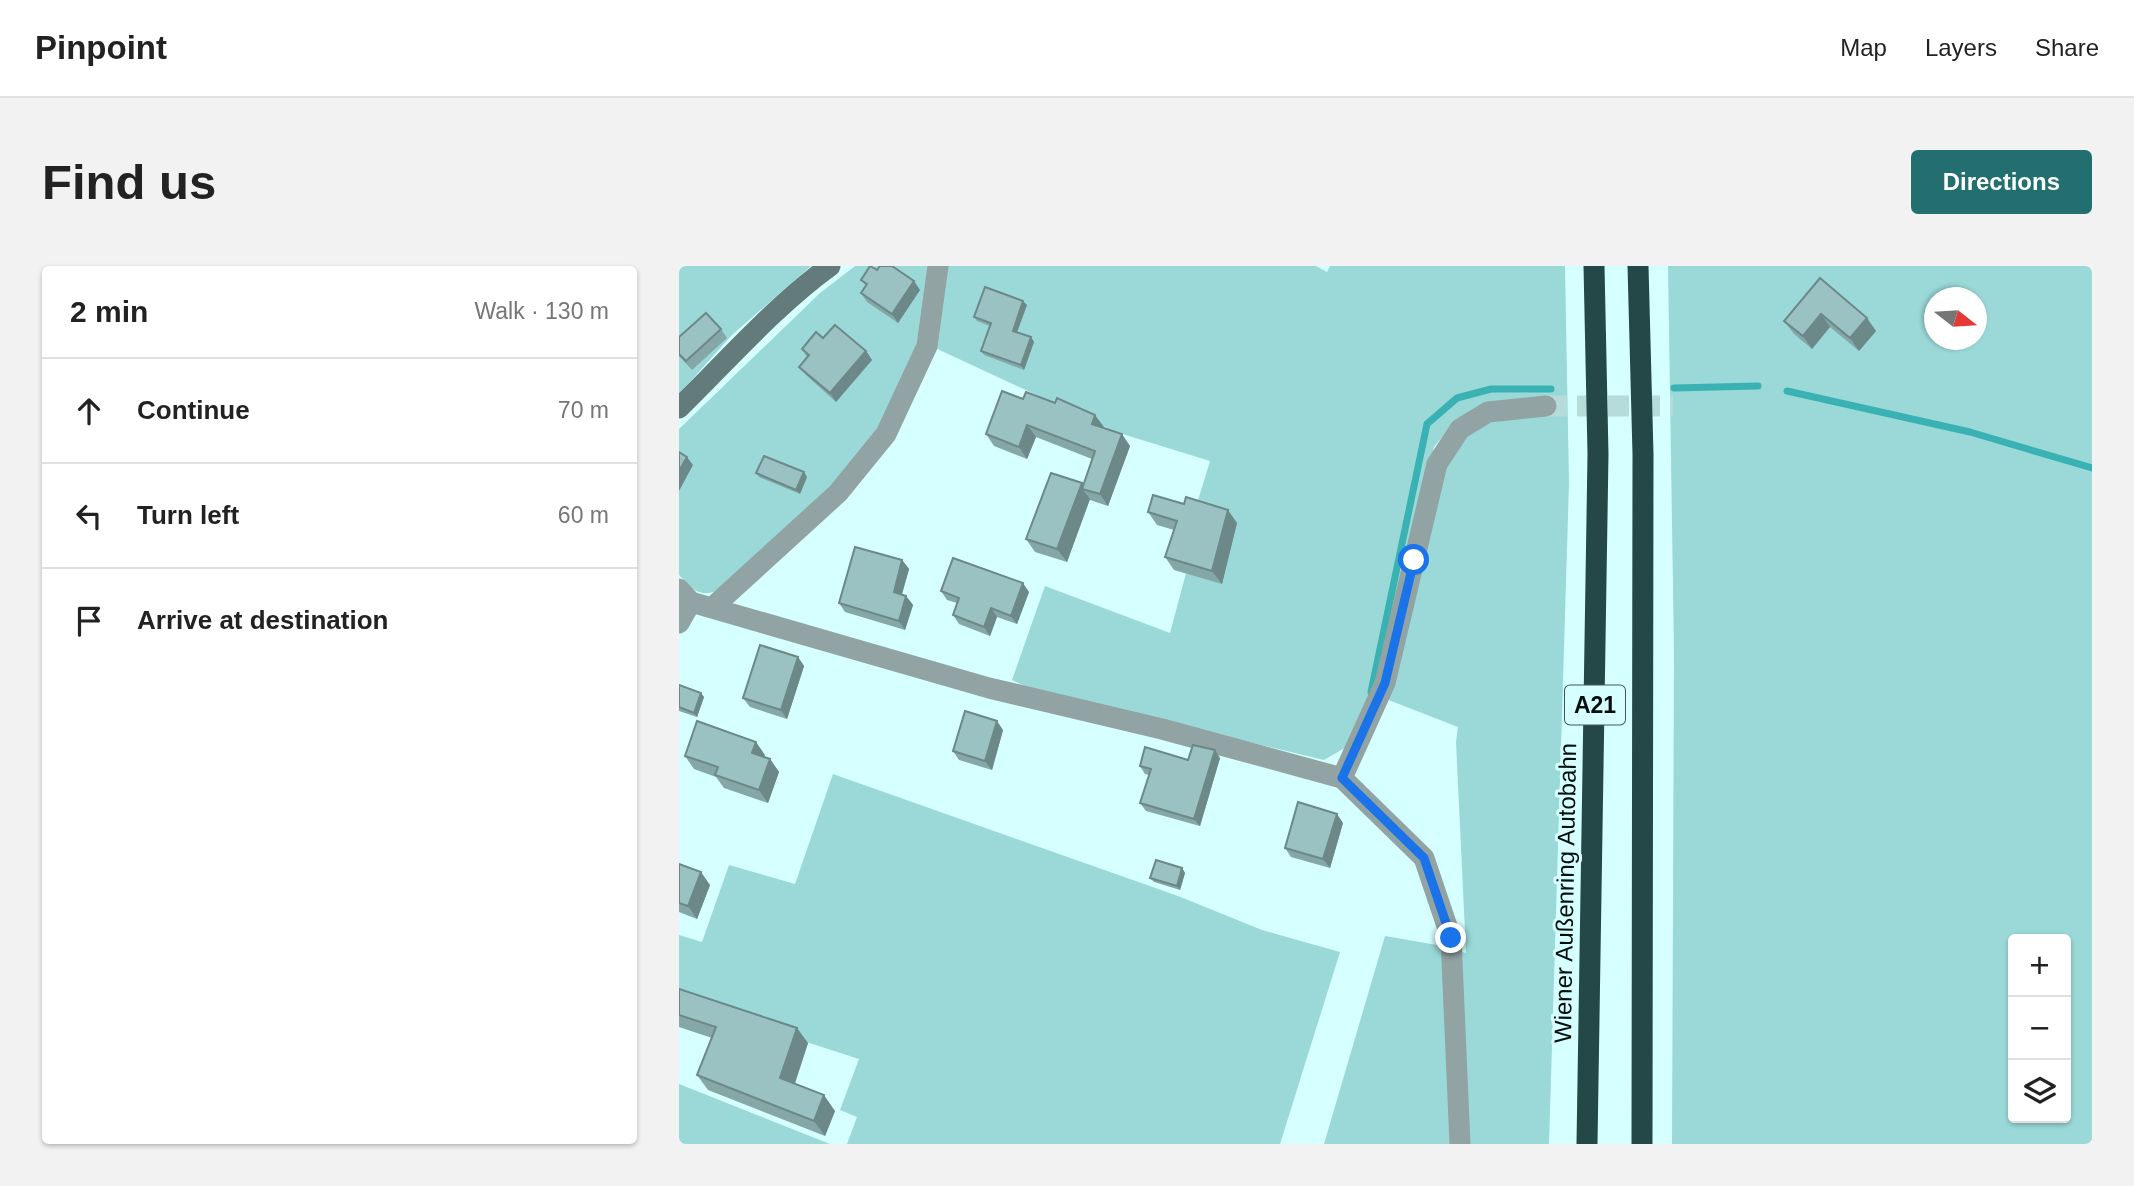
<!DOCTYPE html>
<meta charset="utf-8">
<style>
body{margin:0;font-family:Arial,sans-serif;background:#f2f2f2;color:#222}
.controls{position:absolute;right:21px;bottom:21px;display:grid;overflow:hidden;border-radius:7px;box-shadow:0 2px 5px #0004}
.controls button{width:63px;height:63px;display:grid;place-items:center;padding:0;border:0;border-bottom:2px solid #e0e0e0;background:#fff;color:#222;font:35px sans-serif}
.compass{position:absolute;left:1245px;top:21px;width:63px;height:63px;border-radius:50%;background:#fff;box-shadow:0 2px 5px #0004;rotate:107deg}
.stop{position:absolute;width:21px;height:21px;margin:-16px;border:5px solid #1a73e8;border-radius:50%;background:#fff}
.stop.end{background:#1a73e8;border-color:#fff;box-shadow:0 2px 7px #0008}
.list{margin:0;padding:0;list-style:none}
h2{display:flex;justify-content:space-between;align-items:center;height:91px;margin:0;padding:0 28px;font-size:30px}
h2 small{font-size:23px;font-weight:400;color:#767676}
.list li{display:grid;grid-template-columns:46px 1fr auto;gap:21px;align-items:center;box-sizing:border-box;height:105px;padding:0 28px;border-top:2px solid #e0e0e0}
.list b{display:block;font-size:26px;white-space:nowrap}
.list em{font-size:23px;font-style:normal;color:#767676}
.icon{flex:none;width:38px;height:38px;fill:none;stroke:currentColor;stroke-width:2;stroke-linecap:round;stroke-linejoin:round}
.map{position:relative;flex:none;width:1413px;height:878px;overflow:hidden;border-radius:7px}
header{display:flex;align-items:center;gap:42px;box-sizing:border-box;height:98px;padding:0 35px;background:#fff;border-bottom:2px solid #e0e0e0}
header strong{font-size:33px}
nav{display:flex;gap:38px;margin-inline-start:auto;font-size:24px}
.intro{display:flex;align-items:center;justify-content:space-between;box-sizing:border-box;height:168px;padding:0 42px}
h1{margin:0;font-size:49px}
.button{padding:18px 32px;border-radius:7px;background:#236f70;color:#fff;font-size:24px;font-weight:700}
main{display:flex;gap:42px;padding:0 42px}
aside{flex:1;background:#fff;border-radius:7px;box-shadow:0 2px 5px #0004}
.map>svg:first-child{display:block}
.green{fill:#9bd9d9;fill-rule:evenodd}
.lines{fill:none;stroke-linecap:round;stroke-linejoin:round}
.stream{stroke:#3ab2b4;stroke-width:7}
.street-tunnel{stroke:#b6dbdb;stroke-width:21;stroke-dasharray:21 10;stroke-linecap:butt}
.street{stroke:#92a3a3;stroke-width:21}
.secondary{stroke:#637b7b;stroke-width:21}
.highway{stroke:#244848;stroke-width:21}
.wall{fill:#85a7a7}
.shaded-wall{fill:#6c8888}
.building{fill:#9bc2c2;stroke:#6c8888;stroke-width:2}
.route{stroke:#1a73e8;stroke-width:9}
.labels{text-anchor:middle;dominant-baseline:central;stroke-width:6;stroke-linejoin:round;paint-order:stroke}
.shield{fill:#d6ffff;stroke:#425656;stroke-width:2}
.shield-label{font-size:23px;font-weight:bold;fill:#020e0e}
.street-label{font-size:24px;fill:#020e0e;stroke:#d6ffff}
</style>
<header>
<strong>Pinpoint</strong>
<nav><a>Map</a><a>Layers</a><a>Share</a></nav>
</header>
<div class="intro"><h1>Find us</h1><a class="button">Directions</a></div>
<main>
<aside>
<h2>2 min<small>Walk · 130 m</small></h2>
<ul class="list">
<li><svg class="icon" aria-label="ahead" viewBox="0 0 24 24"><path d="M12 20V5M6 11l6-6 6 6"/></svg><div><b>Continue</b></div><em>70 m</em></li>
<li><svg class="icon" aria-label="left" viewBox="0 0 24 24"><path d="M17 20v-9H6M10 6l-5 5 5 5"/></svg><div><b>Turn left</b></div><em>60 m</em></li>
<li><svg class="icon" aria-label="arrive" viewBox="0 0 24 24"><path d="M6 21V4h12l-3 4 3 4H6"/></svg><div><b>Arrive at destination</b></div></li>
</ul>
</aside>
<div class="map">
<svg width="1413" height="878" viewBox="0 0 1413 878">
<rect width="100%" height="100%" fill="#d6ffff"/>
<g class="green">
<path d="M0 0H132L53 69 0 128Z"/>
<path d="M176 0H251L243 76 204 157 151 224 42 323C21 333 14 324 0 309V163L141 27Z"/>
<path d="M263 0H637L648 6 651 0H886L890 217 870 878H645L706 670 758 679 787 687 777 476 779 461 707 433 777 154 755 181 690 444 677 470 664 483 645 494 356 425 333 414 366 320 491 367 507 307 516 244 531 195 437 166 252 80Z"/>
<path d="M989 0H1413V878H993L995 387ZM1255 32H1297V74H1255ZM1334 673H1387V852H1334Z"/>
<path d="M154 508 499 630 583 664 661 686 601 878H168L178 851 161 844 180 793 0 735V669L23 676 50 599 116 618Z"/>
<path d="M0 818 151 878H0Z"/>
</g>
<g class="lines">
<g class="stream">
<path d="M995 122 1079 120"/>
<path d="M1108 125 1291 166 1413 202"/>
<path d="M692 426 748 158 778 132 812 123H872"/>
</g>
<path class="street-tunnel" d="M867 140H994"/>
<g class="street">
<path d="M0 323 12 336 310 422 483 463 663 512 745 592 772 672 781 878"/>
<path d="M34 341 159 227 207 168 248 80 259 0"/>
<path d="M0 357 12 336"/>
<path d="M663 512 706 417 758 198 781 163 809 146 867 140"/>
</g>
<path class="secondary" d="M0 142C49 94 96 40 151 0"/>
<g class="highway">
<path d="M959 0 964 188 963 878"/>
<path d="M908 878 919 188 915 0"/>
</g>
</g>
<g class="wall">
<path d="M198 4 241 24 219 57 188 36 182 27 187 20 182 14Z"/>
<path d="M1141 12 1197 65 1180 85 1151 61 1133 83 1115 68 1105 55Z"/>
<path d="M348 39 338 66 352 71 355 76 345 104 305 89 302 85 311 60 298 55 295 51Z"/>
<path d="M42 63 48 72 13 104 0 90V71Z"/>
<path d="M144 72 187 85 193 94 157 136 127 109 120 101 128 91 123 83Z"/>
<path d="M344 133 425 161 451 180 429 240 411 234V233L388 296 356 286 347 273 404 219 413 193 357 171 348 193 315 180 307 168Z"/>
<path d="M77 207 128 211 121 228 80 211Z"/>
<path d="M469 246 558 257 543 318 495 304 486 291 495 264 478 259Z"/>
<path d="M223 294 230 303 223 328 227 330 234 339 226 364 166 346 160 337Z"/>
<path d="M262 325 350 326 338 358 318 351 311 370 280 358 274 349 278 337 268 334Z"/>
<path d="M119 391 125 400 108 453 71 441 64 432Z"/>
<path d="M0 419 25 431 18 451 0 445Z"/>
<path d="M324 464 313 504 280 494 274 485Z"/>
<path d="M86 489 85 491 91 493 100 506 89 537 45 522 37 511 15 503 6 490Z"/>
<path d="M541 492 521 560 467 545 461 537 470 509 466 508 461 500 509 494Z"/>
<path d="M664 557 651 602 612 591 606 582Z"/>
<path d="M0 598 31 619 18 653 0 646Z"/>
<path d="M503 602 506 607 501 624 475 616 471 612Z"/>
<path d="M0 723 129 777 116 818 156 845 146 870 29 824 18 809 33 772 0 761Z"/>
</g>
<g class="shaded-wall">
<path d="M235 15 241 24 219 57 213 48Z"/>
<path d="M344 35 348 39 337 69 334 65Z"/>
<path d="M1142 48 1151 61 1133 83 1124 70Z"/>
<path d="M1188 52 1197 65 1180 85 1171 72Z"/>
<path d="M352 71 355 76 345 104 342 99Z"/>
<path d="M187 85 193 94 157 136 151 127Z"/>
<path d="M416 149 425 161 421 170 413 158Z"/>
<path d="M348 159 357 171 348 193 340 181Z"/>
<path d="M443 168 451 180 429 240 421 228Z"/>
<path d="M8 191 14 199 0 225V205Z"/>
<path d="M125 206 128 211 121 228 117 224Z"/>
<path d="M403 217 408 224 403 223 411 233 388 296 378 283Z"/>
<path d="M549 244 558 257 543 318 533 305Z"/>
<path d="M223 294 230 303 221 335 215 326Z"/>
<path d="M344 317 350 326 338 358 332 350Z"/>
<path d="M227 330 234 339 226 364 220 355Z"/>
<path d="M312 342 318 351 311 370 305 361Z"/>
<path d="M119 391 125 400 108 453 102 444Z"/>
<path d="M22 427 25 431 18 451 15 447Z"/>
<path d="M318 455 324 464 313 504 306 495Z"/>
<path d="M77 476 86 489 82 500 73 487Z"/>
<path d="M536 484 541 492 521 560 515 553Z"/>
<path d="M91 493 100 506 89 537 80 524Z"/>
<path d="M658 548 664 557 651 602 644 593Z"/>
<path d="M503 602 506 607 501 624 498 620Z"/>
<path d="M22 606 31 619 18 653 9 640Z"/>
<path d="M118 762 129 777 112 828 101 812Z"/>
<path d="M145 829 156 845 146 870 135 855Z"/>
</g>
<g class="building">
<path d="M191 0 198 4 201 0H213L235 15 213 48 182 27 188 18 182 14Z"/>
<path d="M1141 12 1188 52 1171 72 1142 48 1124 70 1105 55Z"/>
<path d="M306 21 344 35 334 65 352 71 342 99 302 85 312 57 295 51Z"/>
<path d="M27 47 42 63 7 95 0 88V71Z"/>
<path d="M156 59 187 85 151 127 120 101 130 89 123 83 137 66 144 72Z"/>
<path d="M323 125 344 133 347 126 376 137 378 132 416 149 413 158 443 168 421 228 403 223 416 185 348 159 340 181 307 168Z"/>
<path d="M0 186 8 191 0 205Z"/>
<path d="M85 190 125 206 117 224 77 207Z"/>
<path d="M372 207 403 217 378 283 347 273Z"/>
<path d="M474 229 505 238 507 231 549 244 533 305 486 291 498 255 469 246Z"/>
<path d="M176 281 223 294 215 326 227 330 220 355 160 337Z"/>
<path d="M274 292 344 317 332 350 312 342 305 361 274 349 280 332 262 325Z"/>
<path d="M81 379 119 391 102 444 64 432Z"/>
<path d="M0 419 22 427 15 447 0 441Z"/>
<path d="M286 445 318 455 306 495 274 485Z"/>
<path d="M18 455 77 476 73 487 91 493 80 524 36 509 39 501 6 490Z"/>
<path d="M514 479 536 484 515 553 461 537 472 503 461 500 466 481 509 494Z"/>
<path d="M619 536 658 548 644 593 606 582Z"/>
<path d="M477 594 503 602 498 620 471 612Z"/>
<path d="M0 598 22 606 9 640 0 637Z"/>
<path d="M0 723 118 762 101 812 145 829 135 855 18 809 37 761 0 749Z"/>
</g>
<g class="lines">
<path class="route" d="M735 294 706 417 663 512 745 592 772 672"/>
</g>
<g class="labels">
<rect class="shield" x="886" y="419.5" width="60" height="39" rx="5"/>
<g class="shield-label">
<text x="916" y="439">A21</text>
</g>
<g class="street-label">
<text transform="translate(886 627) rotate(-89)">Wiener Außenring Autobahn</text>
</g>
</g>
</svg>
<div class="controls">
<button>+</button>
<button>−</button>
<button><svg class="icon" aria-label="layers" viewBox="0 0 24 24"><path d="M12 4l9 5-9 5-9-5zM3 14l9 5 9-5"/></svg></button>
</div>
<svg class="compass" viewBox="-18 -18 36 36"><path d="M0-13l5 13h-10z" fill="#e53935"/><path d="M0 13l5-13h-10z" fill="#767676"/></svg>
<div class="stop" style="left:735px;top:294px"></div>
<div class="stop end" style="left:772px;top:672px"></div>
</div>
</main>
